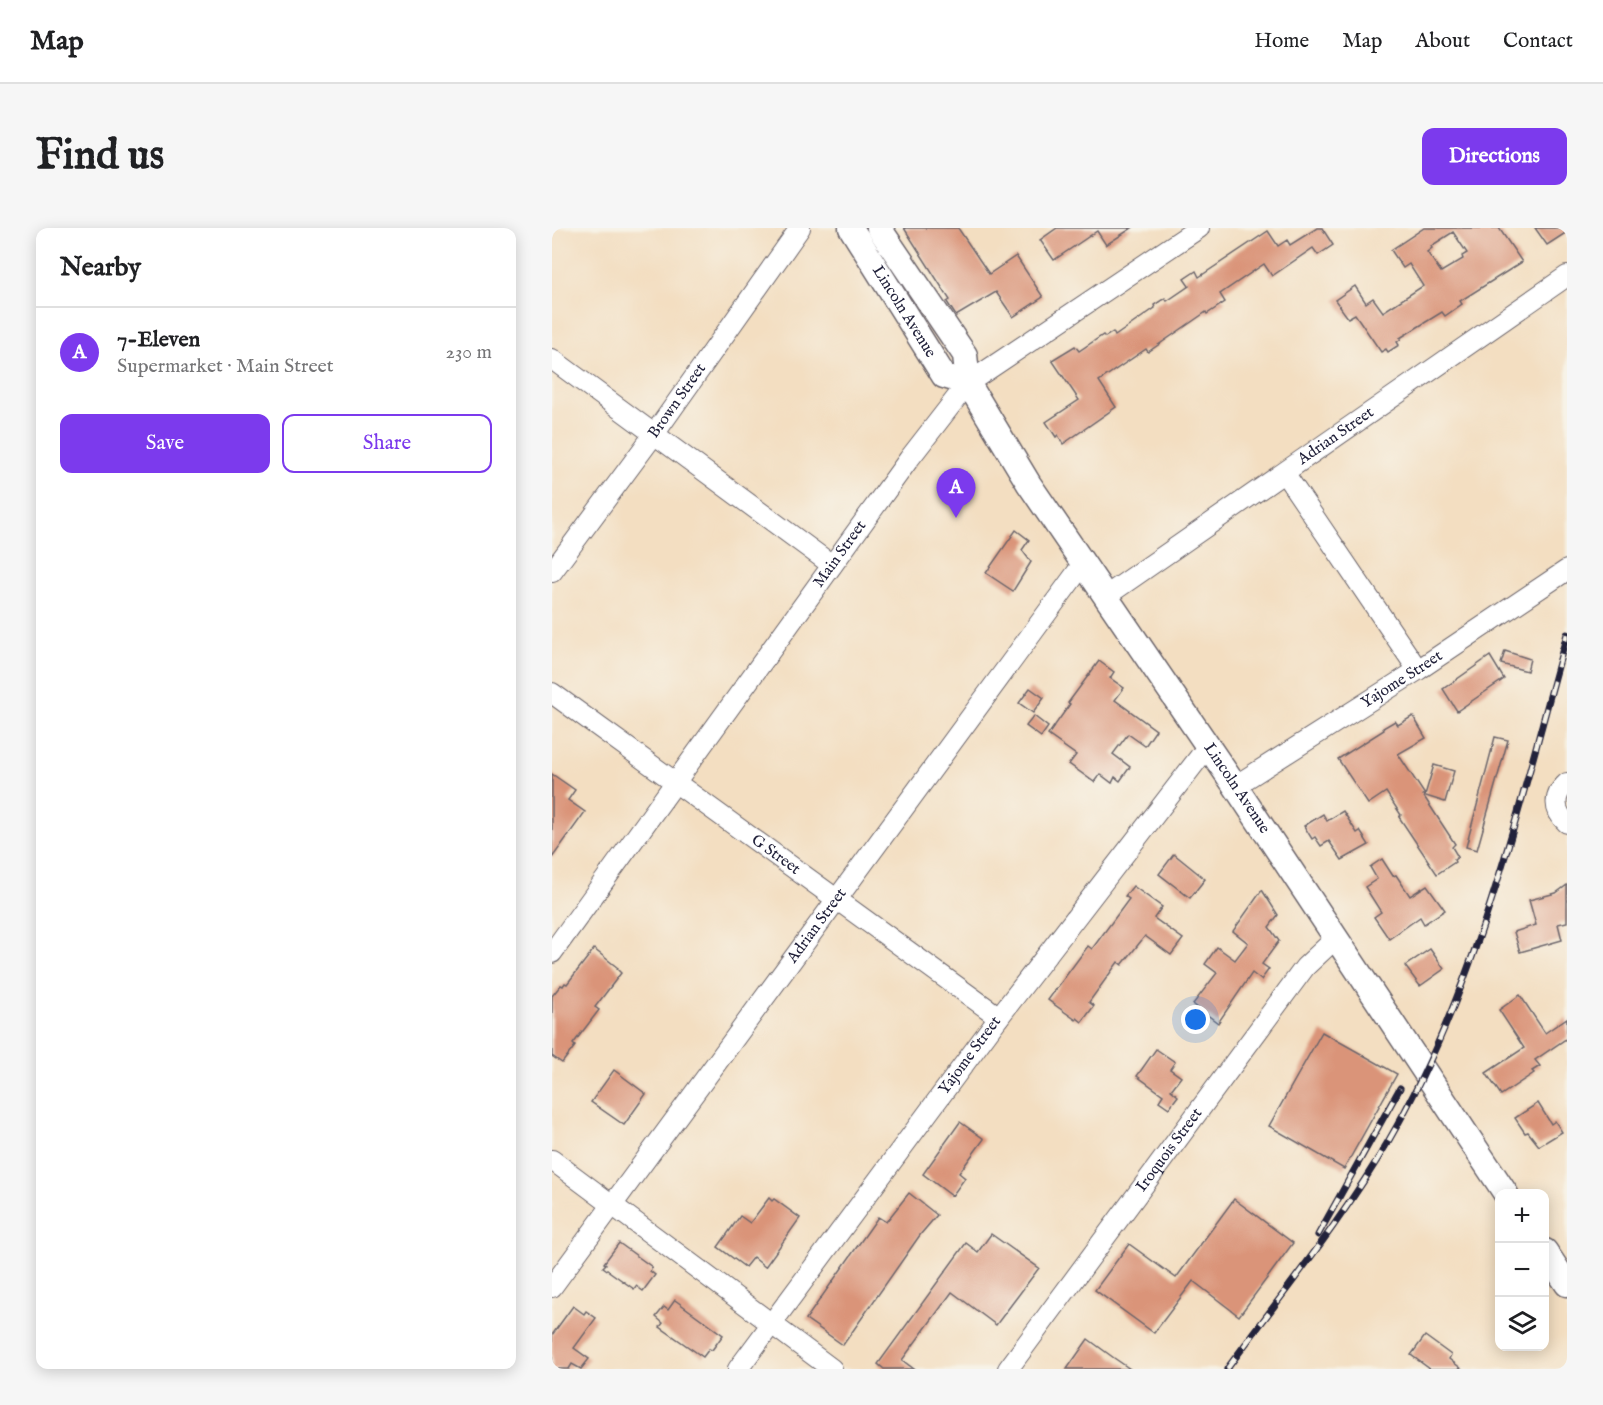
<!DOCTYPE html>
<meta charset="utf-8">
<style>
body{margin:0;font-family:"IM FELL English",serif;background:#f6f6f6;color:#202124}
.controls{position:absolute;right:18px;bottom:18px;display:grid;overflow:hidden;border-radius:12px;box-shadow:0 3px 15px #0003}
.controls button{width:54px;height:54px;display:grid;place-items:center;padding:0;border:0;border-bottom:2px solid #e0e0e0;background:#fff;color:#202124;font:30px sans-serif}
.you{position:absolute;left:644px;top:792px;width:21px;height:21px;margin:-15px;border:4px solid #fff;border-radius:50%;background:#1a73e8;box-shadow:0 0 0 9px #1a73e833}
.badge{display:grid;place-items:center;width:39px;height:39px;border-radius:50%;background:#7c3aed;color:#fff;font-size:20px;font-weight:700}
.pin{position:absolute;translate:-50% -50px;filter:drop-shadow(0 2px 3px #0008)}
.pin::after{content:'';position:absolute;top:32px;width:21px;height:18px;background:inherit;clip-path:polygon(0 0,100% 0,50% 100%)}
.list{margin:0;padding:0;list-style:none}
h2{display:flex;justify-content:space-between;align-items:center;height:78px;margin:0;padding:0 24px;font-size:26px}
h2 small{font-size:20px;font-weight:400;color:#757577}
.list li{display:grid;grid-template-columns:39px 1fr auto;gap:18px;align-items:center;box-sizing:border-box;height:90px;padding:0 24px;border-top:2px solid #e0e0e0}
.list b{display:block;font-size:22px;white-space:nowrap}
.list p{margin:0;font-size:20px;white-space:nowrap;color:#757577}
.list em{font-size:20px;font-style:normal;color:#757577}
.actions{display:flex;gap:12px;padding:18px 24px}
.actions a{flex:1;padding:14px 0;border:2px solid #7c3aed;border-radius:12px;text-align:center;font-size:21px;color:#7c3aed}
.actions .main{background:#7c3aed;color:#fff}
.icon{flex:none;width:33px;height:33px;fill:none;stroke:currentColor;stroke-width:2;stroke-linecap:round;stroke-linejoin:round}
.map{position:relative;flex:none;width:1015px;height:1141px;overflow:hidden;border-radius:12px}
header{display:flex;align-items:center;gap:36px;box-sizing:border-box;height:84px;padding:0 30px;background:#fff;border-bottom:2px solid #e0e0e0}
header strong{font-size:28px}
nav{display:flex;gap:33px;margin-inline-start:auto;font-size:21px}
.intro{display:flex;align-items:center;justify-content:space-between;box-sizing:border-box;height:144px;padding:0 36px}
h1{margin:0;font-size:42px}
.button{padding:15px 27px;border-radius:12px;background:#7c3aed;color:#fff;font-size:21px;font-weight:700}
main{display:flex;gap:36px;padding:0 36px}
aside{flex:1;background:#fff;border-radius:12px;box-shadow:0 3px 15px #0003}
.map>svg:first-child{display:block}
.building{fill:#da9479;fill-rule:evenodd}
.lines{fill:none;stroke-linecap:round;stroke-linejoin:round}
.minor-casing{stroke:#6b646a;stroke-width:22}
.major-casing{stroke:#6b646a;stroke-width:27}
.minor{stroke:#fff;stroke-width:20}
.major{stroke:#fff;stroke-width:24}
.rail-casing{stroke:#22223b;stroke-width:7}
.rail{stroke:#f7f3e8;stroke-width:4.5;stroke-dasharray:14;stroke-linecap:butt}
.labels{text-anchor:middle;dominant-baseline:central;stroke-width:5;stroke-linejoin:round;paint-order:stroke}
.street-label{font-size:16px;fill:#22223b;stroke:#f7f3e8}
</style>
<header>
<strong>Map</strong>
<nav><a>Home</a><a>Map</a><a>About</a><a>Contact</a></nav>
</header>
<div class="intro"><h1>Find us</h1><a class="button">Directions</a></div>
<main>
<aside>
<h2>Nearby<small></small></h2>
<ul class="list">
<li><span class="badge">A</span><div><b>7-Eleven</b><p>Supermarket · Main Street</p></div><em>230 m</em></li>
</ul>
<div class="actions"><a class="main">Save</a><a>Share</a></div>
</aside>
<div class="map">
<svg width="1015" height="1141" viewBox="0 0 1015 1141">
<rect width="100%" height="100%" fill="#f7f3e8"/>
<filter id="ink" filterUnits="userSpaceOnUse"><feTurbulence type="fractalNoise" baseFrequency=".0167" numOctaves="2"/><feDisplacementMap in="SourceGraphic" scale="12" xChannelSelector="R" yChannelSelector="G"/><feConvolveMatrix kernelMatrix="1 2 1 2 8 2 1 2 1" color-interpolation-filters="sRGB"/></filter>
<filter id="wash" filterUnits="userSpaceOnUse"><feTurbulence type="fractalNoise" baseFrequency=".008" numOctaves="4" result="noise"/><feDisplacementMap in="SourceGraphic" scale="24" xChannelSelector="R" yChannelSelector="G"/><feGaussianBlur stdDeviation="1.35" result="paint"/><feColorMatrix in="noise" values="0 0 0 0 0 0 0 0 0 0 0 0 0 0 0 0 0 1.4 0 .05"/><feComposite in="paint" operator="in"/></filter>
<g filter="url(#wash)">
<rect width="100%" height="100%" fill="#f3dec1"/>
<g id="blocks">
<g class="building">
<path d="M352 0H406L437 46 464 28 491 69 461 89 444 64 404 88 395 74 398 72Z"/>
<path d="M505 0H580L554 17 545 3 502 32 488 12Z"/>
<path d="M765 0H770L781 17 766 27 761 20 720 48 712 36 668 66 673 74 655 86 654 84 596 124 594 121 547 153 564 179 511 216 506 207 504 209 494 194 527 172 500 132 523 118 527 123 551 107 553 109 561 104 563 108 603 80 602 77 613 70 615 73 637 58 632 51 644 43 647 49 716 3 726 18 735 12 738 17Z"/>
<path d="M872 0H947L970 34 908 73 910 76 893 88 890 84 848 110 849 111 845 114 847 117 836 124 834 121 829 124 803 86 796 90 783 72 803 58 814 75 821 70 831 84 871 58 857 36 851 40 839 22ZM901 4 915 25 910 28 911 31 889 44 875 24 880 20 879 18Z"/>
<path d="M983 0H1015V4L995 17Z"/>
<path d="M464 302 477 312 470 322 479 334 461 363 434 345Z"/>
<path d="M953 423 978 431 975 443 949 436Z"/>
<path d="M938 428 952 451 905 483 891 461Z"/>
<path d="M547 433 562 444 558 450 572 460 563 472 604 502 593 518 576 506 561 526 578 539 568 553 563 549 560 555 548 546 542 554 517 536 524 527 496 507 518 476 516 475Z"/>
<path d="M478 460 492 470 481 485 467 475Z"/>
<path d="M482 488 496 499 489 509 474 498Z"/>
<path d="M861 488 874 510 846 526 873 567 882 537 902 543 893 574 871 567 903 616 900 619 906 629 902 632 903 634 885 646 847 589 849 587 834 564 816 576 786 531 832 502 831 500 843 493 846 497Z"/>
<path d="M943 509 956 512 925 622 914 619Z"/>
<path d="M0 546 23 562 16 572 33 584 0 630Z"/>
<path d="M791 583 805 605 808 603 817 617 790 632 777 613 769 618 763 609 760 611 752 598 771 586 775 593Z"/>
<path d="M622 626 653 651 638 670 607 646Z"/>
<path d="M830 631 841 648 844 647 858 668 875 657 893 682 872 696 868 689 837 711 822 689 829 684 813 659 825 651 818 639Z"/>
<path d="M1015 657V694L1006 696 1010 712 968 724 962 704 984 697 977 672 1004 665Z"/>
<path d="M581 658 610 679 602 690 631 711 619 727 593 708 570 737 566 734 537 774 542 778 530 794 525 790 524 792 496 772 536 718 540 721 577 671 573 668Z"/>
<path d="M710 662 726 687 717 699 727 713 710 736 717 741 709 752 700 745 666 795 641 776 665 745 653 736 665 719 683 732 696 715 681 703Z"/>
<path d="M42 721 66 740 65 741 69 745 43 779 47 782 21 816 23 818 10 835 0 828V768L9 757 11 758 13 755 15 756Z"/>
<path d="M878 721 892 741 868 758 853 738Z"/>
<path d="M968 767 993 805 1015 790V810L983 832 988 838 980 843 982 845 949 867 934 845 972 820 947 782Z"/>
<path d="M770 804 845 846 792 941 717 898Z"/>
<path d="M604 821 623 834 618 841 629 849 619 862 626 868 617 880 607 873 611 867 585 848Z"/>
<path d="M62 842 94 866 72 897 39 874Z"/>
<path d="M986 875 999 896 1003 893 1010 904 987 918 976 904 973 905 963 890Z"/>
<path d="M408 894 432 911 407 945 413 950 400 968 371 946Z"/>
<path d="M357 965 385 987 368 1007 291 1117 254 1091 326 989 334 994Z"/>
<path d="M217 970 220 973 222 971 248 990 213 1039 201 1029 193 1039 166 1019 188 988 198 995Z"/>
<path d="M682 971 741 1015 687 1088 641 1053 602 1105 543 1062 577 1016 624 1050Z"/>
<path d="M439 1006 487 1040 444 1097 400 1064 350 1132 362 1141H332L326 1136 414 1015 426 1024Z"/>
<path d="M67 1015 100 1039 98 1043 103 1047 91 1063 84 1058 82 1061 51 1039 54 1036 52 1035Z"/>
<path d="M123 1072 171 1107 160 1122 157 1121 151 1129 108 1099 111 1095 104 1089 112 1079 116 1082Z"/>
<path d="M21 1078 32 1086 34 1083 44 1090 22 1120 37 1131 29 1141 20 1136 17 1141H0V1107Z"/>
<path d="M873 1108 899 1127 897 1131 910 1141H878L859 1127Z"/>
<path d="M536 1111 562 1130 578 1141H515Z"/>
</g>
</g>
</g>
<g filter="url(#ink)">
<use href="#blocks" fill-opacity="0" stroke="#6b646a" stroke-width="1.5"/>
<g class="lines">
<g class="minor-casing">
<g id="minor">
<path d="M0 131 280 337"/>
<path d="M733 246 866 442"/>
<path id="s1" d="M0 344 103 205 248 0"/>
<path id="s2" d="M554 368 1015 48"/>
<path id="s3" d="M0 465 447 789"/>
<path d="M1015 555C1001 567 1001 582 1015 595"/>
<path id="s4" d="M683 558 866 442 1015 342"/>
<path id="s5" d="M0 725 357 231 416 155 647 0"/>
<path d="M0 932 280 1141"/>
<path id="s6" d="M0 1059 531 336"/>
<path id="s7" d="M186 1141 447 789 656 518"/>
<path id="s8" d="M456 1141 753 739 784 710"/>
</g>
</g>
<g class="major-casing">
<g id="major">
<path id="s9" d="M299 0 392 148 416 155"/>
<path id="s10" d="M327 0 413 127 416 155 477 256 683 558 954 966"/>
<path d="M993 1023 1015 1056"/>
</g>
</g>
<use href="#minor" class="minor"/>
<use href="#major" class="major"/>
<g class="rail-casing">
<g id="rail">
<path d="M766 1007 848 860"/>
<path d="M675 1141C730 1066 790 993 837 912 927 756 967 578 1015 406"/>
</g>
</g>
<use href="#rail" class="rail"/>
</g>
</g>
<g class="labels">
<g class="street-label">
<text stroke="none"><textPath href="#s9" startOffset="99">Lincoln Avenue</textPath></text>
<text stroke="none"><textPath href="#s1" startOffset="212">Brown Street</textPath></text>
<text stroke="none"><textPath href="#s2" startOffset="280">Adrian Street</textPath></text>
<text stroke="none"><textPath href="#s5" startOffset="492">Main Street</textPath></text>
<text stroke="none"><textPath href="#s4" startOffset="198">Yajome Street</textPath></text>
<text stroke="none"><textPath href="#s10" startOffset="668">Lincoln Avenue</textPath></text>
<text stroke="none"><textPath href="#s3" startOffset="276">G Street</textPath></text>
<text stroke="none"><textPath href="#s6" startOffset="448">Adrian Street</textPath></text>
<text stroke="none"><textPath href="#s7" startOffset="390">Yajome Street</textPath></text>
<text stroke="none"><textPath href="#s8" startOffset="272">Iroquois Street</textPath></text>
</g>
</g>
</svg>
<div class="controls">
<button>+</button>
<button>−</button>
<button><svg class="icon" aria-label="layers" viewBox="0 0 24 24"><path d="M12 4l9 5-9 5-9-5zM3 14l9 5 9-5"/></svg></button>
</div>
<div class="you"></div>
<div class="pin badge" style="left:404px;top:290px">A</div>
</div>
</main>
